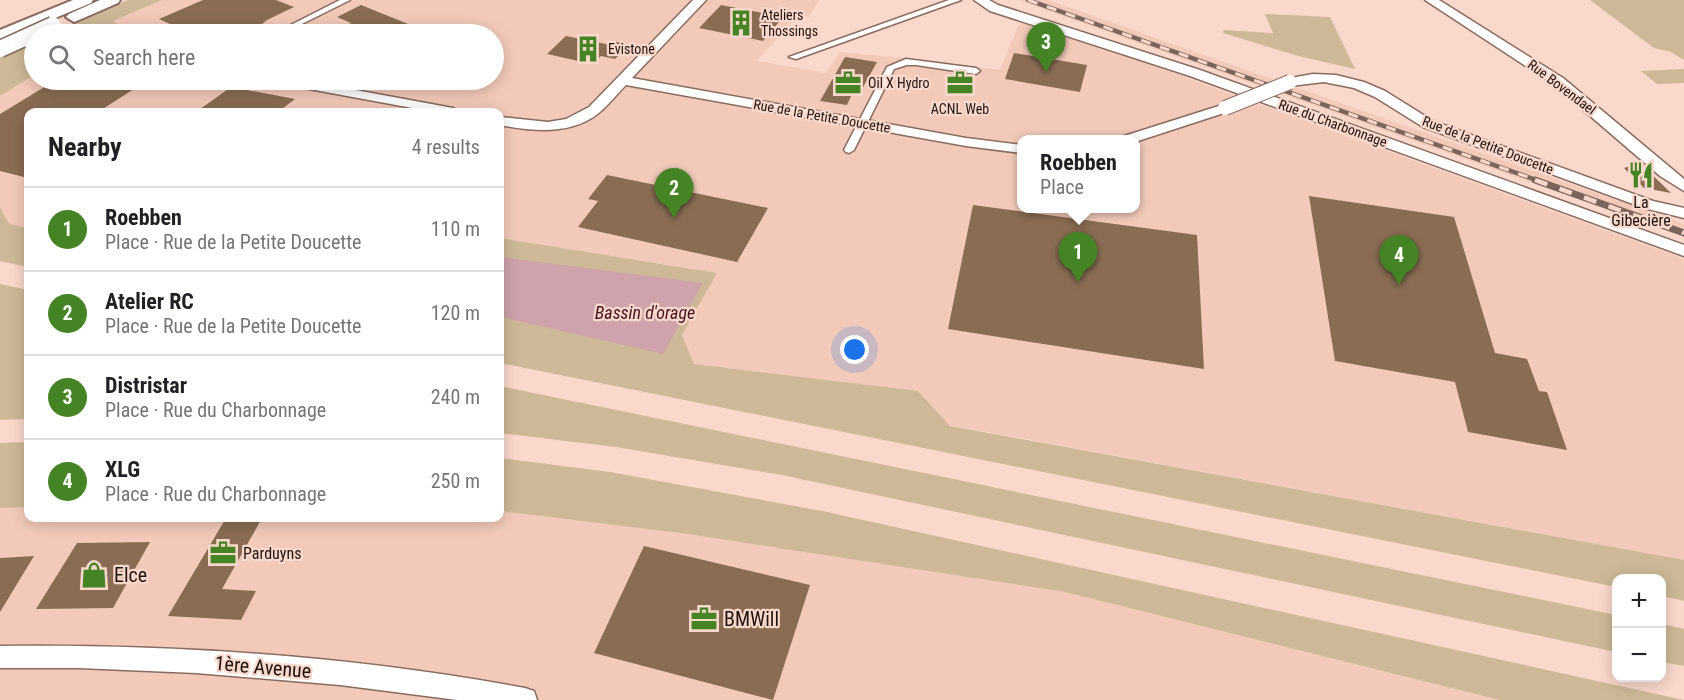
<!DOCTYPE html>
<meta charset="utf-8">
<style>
body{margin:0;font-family:"Roboto Condensed",sans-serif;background:#f2f2f2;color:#202124}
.controls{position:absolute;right:18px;bottom:18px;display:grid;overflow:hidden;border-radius:12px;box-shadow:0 3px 15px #0003}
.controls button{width:54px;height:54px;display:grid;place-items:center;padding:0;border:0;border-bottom:2px solid #e0e0e0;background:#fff;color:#202124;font:30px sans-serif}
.you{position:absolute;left:855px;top:350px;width:21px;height:21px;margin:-15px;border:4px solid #fff;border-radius:50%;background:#1a73e8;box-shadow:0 0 0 9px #1a73e833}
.badge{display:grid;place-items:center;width:39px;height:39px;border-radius:50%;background:#448424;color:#fff;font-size:20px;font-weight:700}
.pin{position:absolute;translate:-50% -50px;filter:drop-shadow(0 2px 3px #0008)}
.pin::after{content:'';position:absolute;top:32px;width:21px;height:18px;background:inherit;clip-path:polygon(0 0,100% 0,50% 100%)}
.popup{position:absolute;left:1017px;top:135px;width:123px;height:78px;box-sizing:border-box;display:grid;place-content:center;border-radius:12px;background:#fff;filter:drop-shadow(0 2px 4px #0005);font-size:20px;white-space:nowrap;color:#757577}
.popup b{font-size:22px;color:#202124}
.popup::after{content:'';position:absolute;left:50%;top:100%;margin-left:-12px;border:12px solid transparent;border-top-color:#fff}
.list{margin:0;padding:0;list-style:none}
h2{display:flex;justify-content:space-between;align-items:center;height:78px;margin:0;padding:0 24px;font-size:26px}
h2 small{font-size:20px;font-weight:400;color:#757577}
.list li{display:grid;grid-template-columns:39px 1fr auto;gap:18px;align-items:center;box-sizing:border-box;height:84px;padding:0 24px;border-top:2px solid #e0e0e0}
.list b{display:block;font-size:22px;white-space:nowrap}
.list p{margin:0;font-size:20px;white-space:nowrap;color:#757577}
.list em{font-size:20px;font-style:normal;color:#757577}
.icon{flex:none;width:33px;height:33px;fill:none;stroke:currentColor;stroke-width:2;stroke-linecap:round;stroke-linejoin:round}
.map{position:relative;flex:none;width:1684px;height:700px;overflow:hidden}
.search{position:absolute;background:#fff;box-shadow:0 3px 15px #0003;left:24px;top:24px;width:480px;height:66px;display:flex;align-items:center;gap:15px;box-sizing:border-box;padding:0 21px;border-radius:33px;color:#757577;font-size:22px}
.panel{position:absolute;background:#fff;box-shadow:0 3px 15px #0003;left:24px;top:108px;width:480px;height:414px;border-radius:12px}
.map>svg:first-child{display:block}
.built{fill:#f3caba;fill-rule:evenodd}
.green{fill:#cdb997}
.water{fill:#cea3ab}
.building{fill:#896c53}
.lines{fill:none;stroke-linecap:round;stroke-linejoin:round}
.street-casing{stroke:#896b5f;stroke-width:3}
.secondary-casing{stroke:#896b5f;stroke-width:3}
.highway-casing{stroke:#896b5f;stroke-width:4}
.street{fill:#fff;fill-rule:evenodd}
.secondary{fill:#fff;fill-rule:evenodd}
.highway{fill:#fff;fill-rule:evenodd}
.rail-far1-casing{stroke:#7a655d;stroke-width:4.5}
.rail-casing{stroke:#7a655d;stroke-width:7}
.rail-far1{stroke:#fad8cb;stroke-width:3;stroke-dasharray:10;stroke-linecap:butt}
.rail{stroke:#fad8cb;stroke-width:4.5;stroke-dasharray:13;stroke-linecap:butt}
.secondary-bridge-casing{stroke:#896b5f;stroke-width:16;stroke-linecap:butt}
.highway-bridge-casing{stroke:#896b5f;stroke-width:19;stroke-linecap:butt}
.secondary-bridge{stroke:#fff;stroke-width:14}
.highway-bridge{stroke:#fff;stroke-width:16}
.labels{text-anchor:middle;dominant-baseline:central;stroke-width:4.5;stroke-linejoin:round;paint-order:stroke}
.far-poi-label{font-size:14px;fill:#1f130f;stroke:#fad8cb;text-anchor:start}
.far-street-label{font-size:14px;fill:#1f130f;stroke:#fad8cb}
.poi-label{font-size:16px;fill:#1f130f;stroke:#fad8cb}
.water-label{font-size:18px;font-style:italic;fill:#481323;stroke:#fad8cb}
.near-poi-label{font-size:20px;fill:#1f130f;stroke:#fad8cb;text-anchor:start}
.near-street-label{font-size:20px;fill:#1f130f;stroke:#fad8cb}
</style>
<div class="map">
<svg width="1684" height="700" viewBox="0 0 1684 700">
<rect width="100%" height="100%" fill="#fad8cb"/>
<g class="built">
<path d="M162 0H819L809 17 798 15 757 61 826 73 840 52 935 61 1000 70 1018 26 1024 23 1124 55 1676 256 1684 260V560L949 425 917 391 694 364 682 335 717 273 500 238V112H28V228L9 224 0 207V96L34 75V80H494V34H136L113 21ZM1021 140H1135V208H1021Z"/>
<path d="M1018 0H1048L1684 224V237Z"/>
<path d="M28 507V518H500V511L688 534 1065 592 1500 700H0V508Z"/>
</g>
<g class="green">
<path d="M128 0H162L113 21 136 34H49Z"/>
<path d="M1590 0H1684V60L1671 52 1654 48Z"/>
<path d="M1265 14 1330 17 1355 69 1298 56 1223 33 1224 30 1273 33Z"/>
<path d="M27 44 34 45V75L0 96V56Z"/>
<path d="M1684 69V83L1657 84 1641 71Z"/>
<path d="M0 207 9 224 28 228V267L0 261Z"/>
<path d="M500 238 717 273 682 335 694 364 918 391 950 426 1684 560V601L1662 596V578H1616V587L500 363Z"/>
<path d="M0 284 28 290V419L0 420Z"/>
<path d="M500 386 1616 615V652L782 475 616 447 500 433Z"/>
<path d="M28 442V507L0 508V443Z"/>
<path d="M500 458 610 472 822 511 1684 700H1500L1065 592 688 534 500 511Z"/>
<path d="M1662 624 1684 629V666L1662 662Z"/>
</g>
<path class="water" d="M500 257 703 283 663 354 500 317Z"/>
<g class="building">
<path d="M203 0H276L294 7 267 20 250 34H192L159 19Z"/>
<path d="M361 5 433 34H328L351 23 337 17Z"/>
<path d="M721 5 783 17 763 41 699 28Z"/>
<path d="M566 36 611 45 614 41 629 45 615 59 601 56 592 64 547 54Z"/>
<path d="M1014 53 1087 65 1080 92 1005 79Z"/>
<path d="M845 57 877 62 861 91 854 90 847 105 820 101Z"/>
<path d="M56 80H148L98 112H28V178L0 171V114Z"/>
<path d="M231 87 295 99 278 112H196Z"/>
<path d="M1640 163 1671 193 1644 188 1624 168Z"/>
<path d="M607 175 768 208 737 262 578 227 598 201 588 199Z"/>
<path d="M1309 196 1454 217 1495 353 1527 359 1539 391 1547 392 1567 450 1468 432 1455 382 1335 361Z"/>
<path d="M973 205 1197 235 1204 369 948 329Z"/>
<path d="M226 518H262L222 589 256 591 241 620 168 616Z"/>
<path d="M150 542 113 608 36 609 77 543Z"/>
<path d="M644 546 810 585 773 700 594 653Z"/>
<path d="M34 556 0 612V558Z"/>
</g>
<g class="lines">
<g class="street-casing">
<g id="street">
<path d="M340 0H350L282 34H273Z"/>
<path d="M949 0H961L796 59 789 57Z"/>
<path d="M906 59 976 68 980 71 976 74 916 65H907L894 69 854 150 849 153 846 152 844 150 887 67Z"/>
</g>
</g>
<g class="secondary-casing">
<g id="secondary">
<path d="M693 0H706L632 78 966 138 1021 145V153L966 146 626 85C617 94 609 104 600 112 572 136 532 131 500 125V117L548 122 566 119 589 107Z"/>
<path d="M974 0H989L998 5 1200 70 1684 245V256L1190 76 990 11Z"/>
<path d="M1425 0H1439L1563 78 1684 179V191L1660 176 1553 84Z"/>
<path d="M1313 74 1336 75 1364 82 1385 91 1433 121 1653 201 1684 208V218L1644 208 1423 127 1375 97 1354 88 1324 82 1290 86 1283 82 1285 79Z"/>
<path d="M275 80H301L453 108 460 112H434L282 84Z"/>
<path d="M1225 104 1230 105 1232 108 1230 111 1135 142V140H1119L1121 137Z"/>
<path d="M0 646C175 644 353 656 525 688L534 691 537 700H457L340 685 196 673 79 668H0Z"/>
</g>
</g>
<g class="highway-casing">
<g id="highway">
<path d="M73 0H93L91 3 0 41V30Z"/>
<path d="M100 0H120L118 3 79 20 74 22 66 17 69 14Z"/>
</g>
</g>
<use href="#street" class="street"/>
<use href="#secondary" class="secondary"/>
<use href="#highway" class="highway"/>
<g class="rail-far1-casing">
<path id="rail-far1" d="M1028 0 1539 181"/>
</g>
<g class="rail-casing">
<path id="rail" d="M1535 180 1684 233"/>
</g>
<use href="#rail-far1" class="rail-far1"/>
<use href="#rail" class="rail"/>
<g class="secondary-bridge-casing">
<path id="secondary-bridge" d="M1225 108 1290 82"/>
</g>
<g class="highway-bridge-casing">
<path id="highway-bridge" d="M0 49 53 25"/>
</g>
<use href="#secondary-bridge" class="secondary-bridge"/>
<use href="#highway-bridge" class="highway-bridge"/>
</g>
<defs>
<g id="building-bare" transform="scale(2.07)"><path d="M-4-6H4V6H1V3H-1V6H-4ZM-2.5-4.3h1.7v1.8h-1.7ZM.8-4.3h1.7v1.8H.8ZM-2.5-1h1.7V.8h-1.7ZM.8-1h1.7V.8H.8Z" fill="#448424" stroke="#fad8cb" stroke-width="2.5" paint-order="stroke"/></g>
<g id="office-bare" transform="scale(2.07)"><path d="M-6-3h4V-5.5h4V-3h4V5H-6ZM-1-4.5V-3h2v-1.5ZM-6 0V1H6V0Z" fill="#448424" stroke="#fad8cb" stroke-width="2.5" paint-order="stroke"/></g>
<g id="restaurant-bare" transform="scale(2.07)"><path d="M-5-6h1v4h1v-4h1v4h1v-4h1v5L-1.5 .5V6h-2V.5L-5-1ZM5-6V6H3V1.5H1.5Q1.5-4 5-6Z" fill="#448424" stroke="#fad8cb" stroke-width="2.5" paint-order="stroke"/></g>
<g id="shop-bare" transform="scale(2.07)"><path d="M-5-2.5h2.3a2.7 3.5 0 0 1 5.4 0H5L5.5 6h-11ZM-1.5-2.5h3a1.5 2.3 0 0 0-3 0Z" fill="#448424" stroke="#fad8cb" stroke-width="2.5" paint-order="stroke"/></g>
</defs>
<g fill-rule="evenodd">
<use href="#building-bare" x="741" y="23"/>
<use href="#building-bare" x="588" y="49"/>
<use href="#office-bare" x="848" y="83"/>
<use href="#office-bare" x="960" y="83"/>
<use href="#restaurant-bare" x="1641" y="175"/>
<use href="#office-bare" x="223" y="553"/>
<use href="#shop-bare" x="94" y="575"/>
<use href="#office-bare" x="704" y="619"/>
</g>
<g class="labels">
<g class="far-poi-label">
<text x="761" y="15">Ateliers<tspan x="761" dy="16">Thossings</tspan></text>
<text x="608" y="49">Evistone</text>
<text x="868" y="83">Oil X Hydro</text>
<text x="960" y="109" text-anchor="middle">ACNL Web</text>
</g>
<g class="far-street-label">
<text transform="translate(1562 87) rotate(37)">Rue Bovendael</text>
<text transform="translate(822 116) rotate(10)">Rue de la Petite Doucette</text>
<text transform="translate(1333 123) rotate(20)">Rue du Charbonnage</text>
<text transform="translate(1488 145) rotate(21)">Rue de la Petite Doucette</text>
</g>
<g class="poi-label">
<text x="1641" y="202">La<tspan x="1641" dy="18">Gibecière</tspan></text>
<text x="243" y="553" text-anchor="start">Parduyns</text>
</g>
<g class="water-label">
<text x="645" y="312">Bassin d'orage</text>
</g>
<g class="near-poi-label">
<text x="114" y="575">Elce</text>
<text x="724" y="619">BMWill</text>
</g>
<g class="near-street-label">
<text transform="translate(263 667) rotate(5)">1ère Avenue</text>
</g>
</g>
</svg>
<div class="controls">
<button>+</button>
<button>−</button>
</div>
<div class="you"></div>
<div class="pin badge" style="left:1078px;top:282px">1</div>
<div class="popup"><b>Roebben</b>Place</div>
<div class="pin badge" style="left:674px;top:218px">2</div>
<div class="pin badge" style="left:1046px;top:72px">3</div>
<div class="pin badge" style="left:1399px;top:285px">4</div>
<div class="search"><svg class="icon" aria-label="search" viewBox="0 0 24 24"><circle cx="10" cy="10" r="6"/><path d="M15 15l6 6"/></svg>Search here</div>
<section class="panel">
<h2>Nearby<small>4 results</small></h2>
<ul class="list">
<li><span class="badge">1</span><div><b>Roebben</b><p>Place · Rue de la Petite Doucette</p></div><em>110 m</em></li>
<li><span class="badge">2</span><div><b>Atelier RC</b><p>Place · Rue de la Petite Doucette</p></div><em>120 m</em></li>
<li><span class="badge">3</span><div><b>Distristar</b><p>Place · Rue du Charbonnage</p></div><em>240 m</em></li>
<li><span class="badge">4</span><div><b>XLG</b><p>Place · Rue du Charbonnage</p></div><em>250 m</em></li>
</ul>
</section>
</div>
